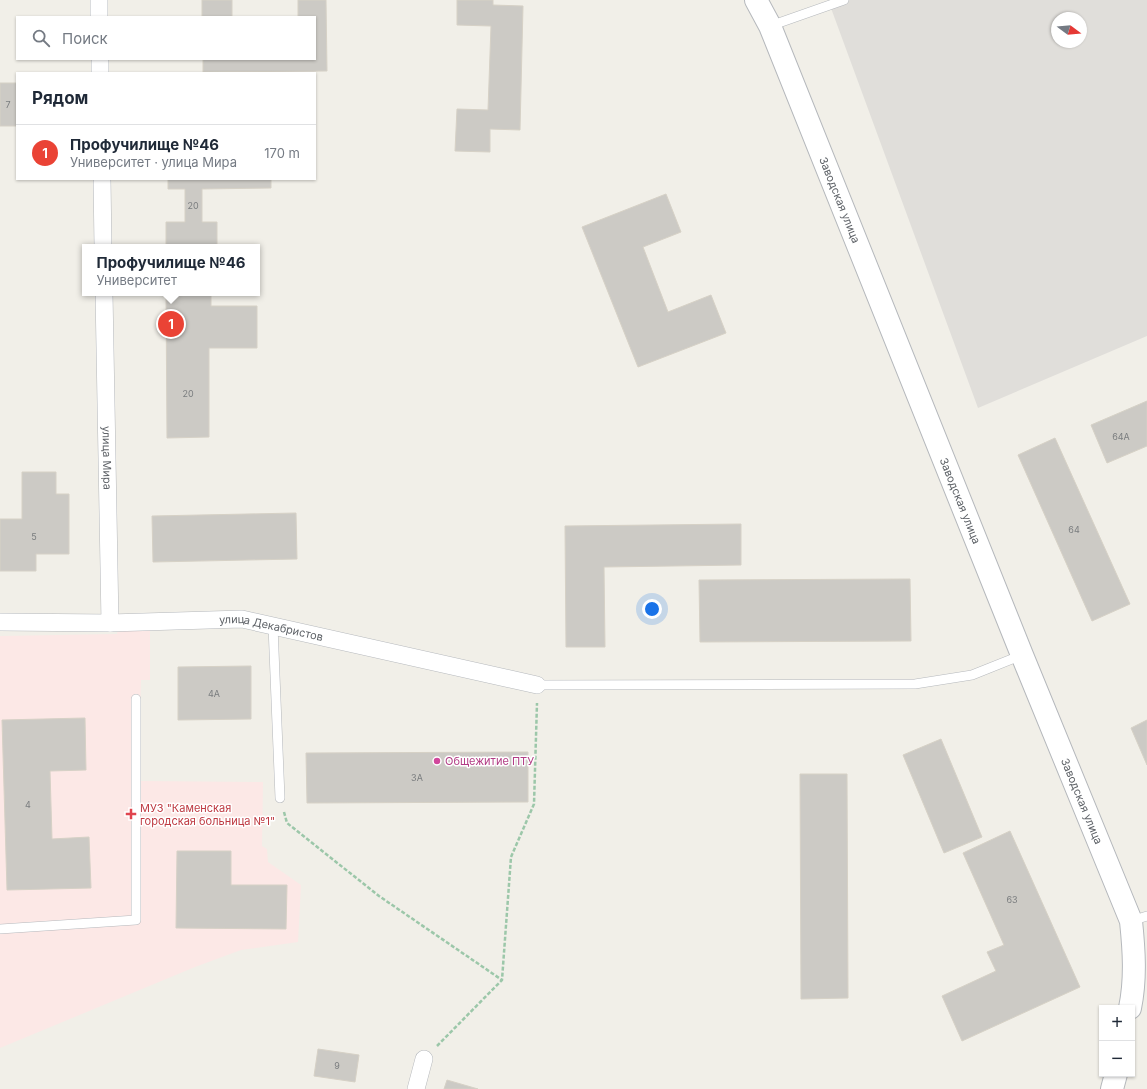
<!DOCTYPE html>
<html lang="ru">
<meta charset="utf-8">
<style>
body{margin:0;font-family:Inter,sans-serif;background:#f2f2f3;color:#1f2937}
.controls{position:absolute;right:12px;bottom:12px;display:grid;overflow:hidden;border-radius:0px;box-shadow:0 1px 3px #0004}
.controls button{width:36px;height:36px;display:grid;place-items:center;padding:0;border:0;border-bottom:1px solid #e0e1e3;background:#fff;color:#1f2937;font:20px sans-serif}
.compass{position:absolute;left:1051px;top:12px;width:36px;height:36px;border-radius:50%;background:#fff;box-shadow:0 1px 3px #0004;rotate:106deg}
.you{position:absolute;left:652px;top:609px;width:14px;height:14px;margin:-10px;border:3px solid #fff;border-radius:50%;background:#1a73e8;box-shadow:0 0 0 6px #1a73e833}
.badge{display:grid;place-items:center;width:26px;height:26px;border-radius:50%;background:#ea4335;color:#fff;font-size:13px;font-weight:700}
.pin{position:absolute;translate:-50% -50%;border:2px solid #fff;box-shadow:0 1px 4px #0006}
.popup{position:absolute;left:82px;top:244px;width:178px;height:52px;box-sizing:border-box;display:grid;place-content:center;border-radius:0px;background:#fff;filter:drop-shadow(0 1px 3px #0005);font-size:13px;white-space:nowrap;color:#747a83}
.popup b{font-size:15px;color:#1f2937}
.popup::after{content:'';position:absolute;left:50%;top:100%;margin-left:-8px;border:8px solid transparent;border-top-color:#fff}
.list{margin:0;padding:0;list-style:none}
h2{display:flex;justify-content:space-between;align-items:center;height:52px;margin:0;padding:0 16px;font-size:17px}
h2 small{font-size:13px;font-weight:400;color:#747a83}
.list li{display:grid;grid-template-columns:26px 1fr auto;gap:12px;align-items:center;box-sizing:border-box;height:56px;padding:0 16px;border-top:1px solid #e0e1e3}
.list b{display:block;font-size:15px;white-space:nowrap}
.list p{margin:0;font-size:13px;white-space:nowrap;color:#747a83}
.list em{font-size:13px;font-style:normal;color:#747a83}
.icon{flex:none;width:22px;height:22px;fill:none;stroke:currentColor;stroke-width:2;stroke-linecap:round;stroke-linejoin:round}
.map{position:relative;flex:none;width:1147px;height:1089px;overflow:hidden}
.search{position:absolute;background:#fff;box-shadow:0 1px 3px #0004;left:16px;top:16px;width:300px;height:44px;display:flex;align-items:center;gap:10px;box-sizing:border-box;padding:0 14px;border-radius:0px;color:#747a83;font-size:15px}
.panel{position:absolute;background:#fff;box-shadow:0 1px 3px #0004;left:16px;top:72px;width:300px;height:108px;border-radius:0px}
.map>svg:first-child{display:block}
.industrial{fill:#e0deda;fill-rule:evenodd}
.medical{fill:#fce8e6}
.building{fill:#cccac5;stroke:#d6d1c6}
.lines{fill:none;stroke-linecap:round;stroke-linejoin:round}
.service-casing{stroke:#b5b8bc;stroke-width:10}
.minor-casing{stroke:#b5b8bc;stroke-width:18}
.tertiary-casing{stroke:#b5b8bc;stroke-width:24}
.path{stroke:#9cc7a9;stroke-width:2.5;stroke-dasharray:4 2;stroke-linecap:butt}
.service{stroke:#fff;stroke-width:9}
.minor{stroke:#fff;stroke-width:17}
.tertiary{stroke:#fff;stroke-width:22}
.hotel-dot{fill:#d1479c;stroke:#fff;stroke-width:1.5}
.health-dot{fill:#e0444e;stroke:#fff;stroke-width:1.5}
.labels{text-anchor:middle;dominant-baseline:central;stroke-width:3;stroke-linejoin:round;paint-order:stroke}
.number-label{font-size:9px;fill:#7a7d7f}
.street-label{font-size:11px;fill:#5f6368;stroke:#fff}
.hotel-label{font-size:11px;fill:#b23c85;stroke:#fff;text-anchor:start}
.health-label{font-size:11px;fill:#be3a42;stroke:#fff;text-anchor:start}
</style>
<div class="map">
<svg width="1147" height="1089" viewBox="0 0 1147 1089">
<rect width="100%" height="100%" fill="#f1efe8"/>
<path class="industrial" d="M828 0H1147V336L978 408ZM1057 18H1081V42H1057Z"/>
<path class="medical" d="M119 624 150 626V680H141L138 781 263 782 262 846 267 849 268 862 301 885 298 942 241 950 195 967 0 1048V636L117 634Z"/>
<g class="building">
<rect x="202" y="0" width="30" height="17"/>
<path d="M298 0H326L327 71 203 72V59H315V17H298Z"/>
<path d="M457 0H493V5L523 6 520 130 490 129V152L455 151 457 109 488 110 491 26 457 25Z"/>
<rect x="0" y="83" width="17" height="43"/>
<path d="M168 179H271V188L202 189V222H217V247H166V222H185V189H168Z"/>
<path d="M666 194 681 232 643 247 668 312 711 295 726 333 638 367 582 227Z"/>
<path d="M166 293H211V306H257V348H209V437L167 438Z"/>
<path d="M1147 401V446L1107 463 1091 425Z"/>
<path d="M1055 438 1130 604 1092 621 1018 455Z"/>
<path d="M22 472H56V494H69V554H36V571H0V519H22Z"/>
<path d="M296 513 297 559 153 562 152 516Z"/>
<path d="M741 524V565L604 567 605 647H566L565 526Z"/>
<path d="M910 579 911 641 700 642 699 580Z"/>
<path d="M251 666V719L178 720V667Z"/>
<path d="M85 718 86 770 50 771 52 839 89 837 91 888 7 890 2 720Z"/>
<path d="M1147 720V765L1131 728Z"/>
<path d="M941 739 982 837 944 853 903 755Z"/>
<path d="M528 752V802L307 803 306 753Z"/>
<path d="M800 774H847L848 998 801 999Z"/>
<path d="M1010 831 1080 987 962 1041 942 996 996 971 987 952 1004 945 963 853Z"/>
<path d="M177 851H231V885H287L286 929 176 928Z"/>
<path d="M318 1049 359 1055 355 1082 314 1076Z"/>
<path d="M447 1080 478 1089H444Z"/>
</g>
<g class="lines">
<g class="service-casing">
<g id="service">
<path d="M770 26 844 0"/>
<path d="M273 626 280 798"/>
<path d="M537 685 915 684 972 675 1022 655"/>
<path d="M1131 921 1147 916"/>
<path d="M0 929 136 920V699"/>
</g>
</g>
<g class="minor-casing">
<g id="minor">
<path d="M99 0V17"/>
<path d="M100 59V73"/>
<path d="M102 179 103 247"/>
<path id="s1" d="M104 293 110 623"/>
<path id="s2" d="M0 622 110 623 242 619 537 685"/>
<path d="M416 1089 424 1059"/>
</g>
</g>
<g class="tertiary-casing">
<g id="tertiary">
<path id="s3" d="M756 0 770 26 1022 655 1131 921C1134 950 1136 979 1130 1008"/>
<path d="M1112 1089 1116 1074"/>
</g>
</g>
<g class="path">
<path d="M284 812 287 823 379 896 502 980"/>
<path d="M437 1046 502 980 511 857 534 804 537 703"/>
</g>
<use href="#service" class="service"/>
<use href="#minor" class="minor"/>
<use href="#tertiary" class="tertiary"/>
</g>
<circle class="hotel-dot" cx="437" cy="761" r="4"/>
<path class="health-dot" d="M129 808h4v4h4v4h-4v4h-4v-4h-4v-4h4z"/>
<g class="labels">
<g class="number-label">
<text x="8" y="104">7</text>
<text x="193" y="205">20</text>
<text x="188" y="393">20</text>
<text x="1121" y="436">64А</text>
<text x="1074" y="529">64</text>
<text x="34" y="536">5</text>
<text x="214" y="693">4А</text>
<text x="417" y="777">3А</text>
<text x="28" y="804">4</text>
<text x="1012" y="899">63</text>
<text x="337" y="1065">9</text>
</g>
<g class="street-label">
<text stroke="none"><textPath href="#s3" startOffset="217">Заводская улица</textPath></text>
<text stroke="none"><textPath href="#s1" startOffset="165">улица Мира</textPath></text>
<text stroke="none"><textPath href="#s3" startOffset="541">Заводская улица</textPath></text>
<text stroke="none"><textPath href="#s2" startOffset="272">улица Декабристов</textPath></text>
<text stroke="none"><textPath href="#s3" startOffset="865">Заводская улица</textPath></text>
</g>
<g class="hotel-label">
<text x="445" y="761">Общежитие ПТУ</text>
</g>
<g class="health-label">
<text x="140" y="808">МУЗ "Каменская<tspan x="140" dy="13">городская больница №1"</tspan></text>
</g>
</g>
</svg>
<div class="controls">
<button>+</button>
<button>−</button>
</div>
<svg class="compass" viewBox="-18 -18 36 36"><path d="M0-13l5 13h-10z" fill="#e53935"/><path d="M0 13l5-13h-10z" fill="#747a83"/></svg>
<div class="you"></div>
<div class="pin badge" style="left:171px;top:324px">1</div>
<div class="popup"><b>Профучилище №46</b>Университет</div>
<div class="search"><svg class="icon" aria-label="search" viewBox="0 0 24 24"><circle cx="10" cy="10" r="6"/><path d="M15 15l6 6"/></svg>Поиск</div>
<section class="panel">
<h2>Рядом<small></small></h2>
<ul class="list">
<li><span class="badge">1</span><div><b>Профучилище №46</b><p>Университет · улица Мира</p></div><em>170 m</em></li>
</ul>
</section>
</div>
